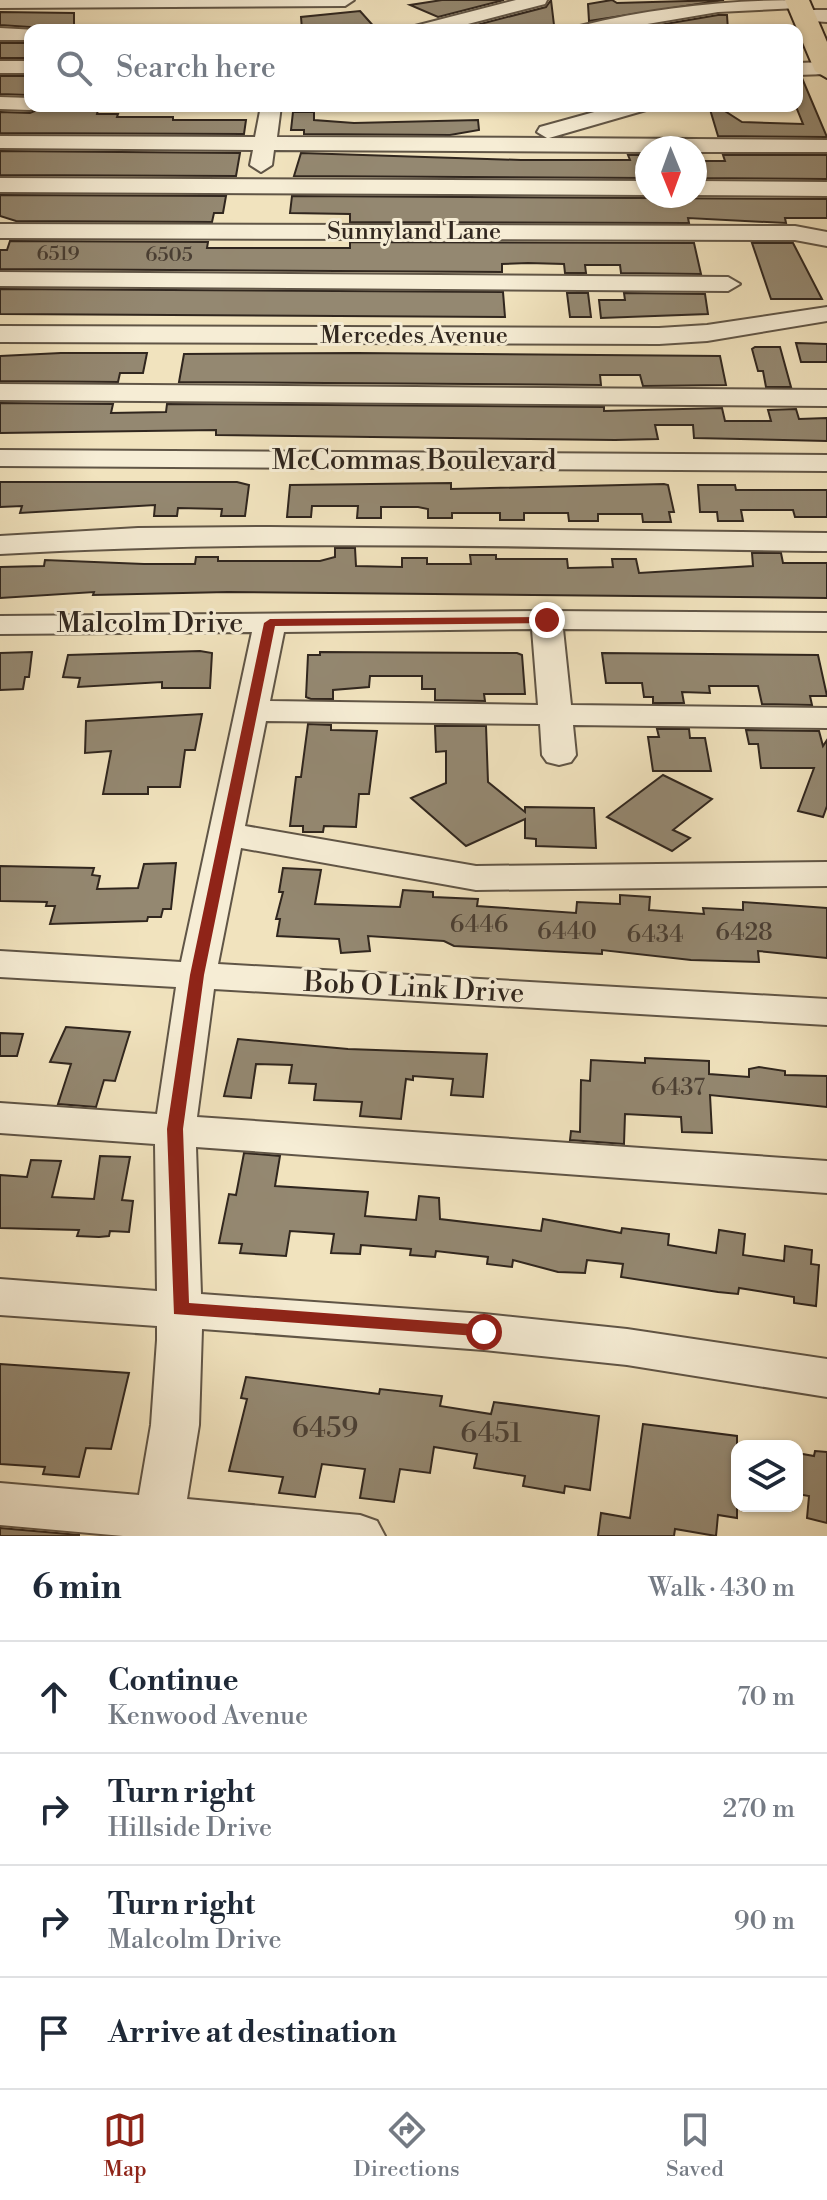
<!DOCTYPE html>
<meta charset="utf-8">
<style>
body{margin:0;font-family:"Libre Bodoni",serif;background:#f2f2f3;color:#1f2937}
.controls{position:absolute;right:24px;bottom:24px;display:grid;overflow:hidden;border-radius:16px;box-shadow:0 2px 6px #0004}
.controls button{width:72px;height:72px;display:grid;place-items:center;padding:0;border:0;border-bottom:2px solid #e0e1e3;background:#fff;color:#1f2937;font:40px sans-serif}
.compass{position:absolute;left:635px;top:136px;width:72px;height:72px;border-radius:50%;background:#fff;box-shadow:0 2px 6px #0004;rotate:179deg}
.stop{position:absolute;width:24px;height:24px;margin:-18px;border:6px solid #8f2418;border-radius:50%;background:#fff}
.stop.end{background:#8f2418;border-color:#fff;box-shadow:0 2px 8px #0008}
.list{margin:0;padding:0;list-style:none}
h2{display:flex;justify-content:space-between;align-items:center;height:104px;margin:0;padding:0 32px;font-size:34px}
h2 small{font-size:26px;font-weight:400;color:#747a83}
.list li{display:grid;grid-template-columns:52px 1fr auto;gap:24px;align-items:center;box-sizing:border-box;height:112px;padding:0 32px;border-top:2px solid #e0e1e3}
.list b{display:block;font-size:30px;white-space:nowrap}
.list p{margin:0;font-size:26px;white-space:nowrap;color:#747a83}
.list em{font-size:26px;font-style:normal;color:#747a83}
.icon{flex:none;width:44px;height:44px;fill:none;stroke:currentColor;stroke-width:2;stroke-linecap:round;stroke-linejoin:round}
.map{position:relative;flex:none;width:827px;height:1536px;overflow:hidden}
.search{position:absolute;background:#fff;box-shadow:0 2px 6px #0004;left:24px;right:24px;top:24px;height:88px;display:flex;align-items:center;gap:20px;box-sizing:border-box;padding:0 28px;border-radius:16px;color:#747a83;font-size:30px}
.sheet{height:552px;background:#fff}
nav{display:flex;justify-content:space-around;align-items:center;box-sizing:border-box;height:112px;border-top:2px solid #e0e1e3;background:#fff;font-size:22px;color:#747a83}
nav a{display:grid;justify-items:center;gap:4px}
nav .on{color:#8f2418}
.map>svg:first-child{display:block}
.building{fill:#948871;stroke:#30261e;stroke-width:2}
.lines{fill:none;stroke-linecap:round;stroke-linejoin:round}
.minor-casing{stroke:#605546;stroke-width:4}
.major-casing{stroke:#30261e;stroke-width:4}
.minor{fill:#f6edd5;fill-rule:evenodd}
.major{fill:#f1e3be;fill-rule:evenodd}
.route{fill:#8f2418}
.labels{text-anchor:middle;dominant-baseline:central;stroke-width:6;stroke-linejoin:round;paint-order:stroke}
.far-number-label{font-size:20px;fill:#493e33}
.far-street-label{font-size:24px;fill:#30261e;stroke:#f6edd5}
.number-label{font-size:24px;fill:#493e33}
.street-label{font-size:28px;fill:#30261e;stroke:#f6edd5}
.near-number-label{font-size:28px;fill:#493e33}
</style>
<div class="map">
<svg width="827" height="1536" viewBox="0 0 827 1536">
<rect width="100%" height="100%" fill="#f1e3be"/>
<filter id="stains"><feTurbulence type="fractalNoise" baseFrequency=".0025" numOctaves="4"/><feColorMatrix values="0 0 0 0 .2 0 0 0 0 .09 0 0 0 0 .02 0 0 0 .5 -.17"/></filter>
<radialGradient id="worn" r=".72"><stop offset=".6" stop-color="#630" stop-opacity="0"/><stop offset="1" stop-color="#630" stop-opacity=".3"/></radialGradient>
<g class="building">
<path d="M442 0H504L438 17 410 5Z"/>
<path d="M551 0 554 25 535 30 465 28 546 7Z"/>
<path d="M612 0 617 3 724 0 589 21 588 4Z"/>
<path d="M360 11 377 30H302L301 17Z"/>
<path d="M0 12 74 13V30L0 25Z"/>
<path d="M727 15 728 30H630L718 15Z"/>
<rect x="0" y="43" width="30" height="15"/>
<path d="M0 76H30L28 95 0 94Z"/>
<path d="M797 78H802L827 137 718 136 709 106H717L742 122 803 124 797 109Z"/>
<path d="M39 109 98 110 97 114H118L117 117H173V120H246L244 134 0 133V112L30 113Z"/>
<path d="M293 112H314V120L354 123 478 120 479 130 450 135 304 134V130H291Z"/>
<path d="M0 151 240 153 236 176 0 175Z"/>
<path d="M301 153 521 160H630L628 155H647V178L294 176Z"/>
<path d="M723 155H827V179L695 178V161H725Z"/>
<path d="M0 195 226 196 223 213H214L212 222 16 221 0 216Z"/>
<path d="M292 196 827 199V218H785L786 223 688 218 689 223 350 222V214L290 213Z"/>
<path d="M10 241 208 242 207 248H350V242L694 243 701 274 621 273 620 265H585L586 273H565L564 264 528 263 502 264V272L0 269V250H7Z"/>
<path d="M752 243H793L822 299H771Z"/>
<path d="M0 289 503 292 505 317 0 314Z"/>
<path d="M567 293H588L591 317H570Z"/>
<path d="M624 293 705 294 708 314 601 318 599 300H625Z"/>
<path d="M796 343 827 344V362H801Z"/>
<path d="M755 347H780L791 387H766L763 371H758L752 349Z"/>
<path d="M61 353H147L143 373H120L118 382 0 381V356Z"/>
<path d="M357 353 720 356 726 385 643 386 640 375H600L601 385 179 382 184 354Z"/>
<path d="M0 403 113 404 111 413 166 412 167 404 604 407V411L722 408 725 421H771L768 410 796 409 799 419 827 418V441L694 438 693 425H655L658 439 615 440 216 435V430L0 433Z"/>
<path d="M0 482H237L249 485 245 516H221L222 509 178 508 177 516H154L155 505 20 513 22 506 0 507Z"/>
<path d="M451 483V489L664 484 668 485 674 512H669L671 522H643L642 514H598V521H569L568 513H524V520H500V513H452V518H428V509L418 507H381V518H357L358 506H312L311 517H287L290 485Z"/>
<path d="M698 485H735L736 490H827V517H795L793 510H741L743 521H718L717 512H700Z"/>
<path d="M335 548H355L356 566 402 567V558H427V564H471L470 555H496V559H567L568 568 613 567 612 559H636L639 573 753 566 752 553H781L783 563H827V598L228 592 93 595 94 592 0 598V567L44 566 45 560 144 564H195L196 557H218V561H320L335 557Z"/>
<path d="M200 651 212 653 210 688H162V682L78 687 80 678 63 677 68 655Z"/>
<path d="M32 652 29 677H25L23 689 0 690V653Z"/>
<path d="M320 652 517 653 522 655 525 694H484L485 701 435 700V689H422V676H370L369 687 333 690V699H311L306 697 308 655H320Z"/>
<path d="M602 653 818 655 827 696H810L812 705 762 704 758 686H709L710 693 682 692 684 703H653V697H644L642 683H606Z"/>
<path d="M202 714 195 750H185L180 787H148V794H103L111 751 85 753 86 721Z"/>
<path d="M308 724 331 725V730L377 731 369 794H359L356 827 324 826 323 832H303V826H290L296 777H301Z"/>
<path d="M435 726H486L488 782 525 812V807L594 808 596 848 536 846V839L525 838V819L466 846 411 798 446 783V751L436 752Z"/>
<path d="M657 729H689L690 738H705L711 771H653L648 737H659Z"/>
<path d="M746 730 819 731 823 746 827 740V806L823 817 798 811 814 768H761L758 744H749Z"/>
<path d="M663 775 712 799 673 830 690 838 672 851 607 817Z"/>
<path d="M176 863 171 909H163L161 917H148L147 921 50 924 55 906H46L47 902 0 901V866L94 868 92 875 100 876 97 889 138 888 144 864Z"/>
<path d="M283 868 321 870 315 904 400 907 403 890 433 892V897L478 899 477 906 576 913 577 902 620 904V895L650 897 649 910 704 914 703 908 743 910V902L827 908V958L758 951 759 962 691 960 602 950V954L454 946 444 941 368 936 370 951 341 953 339 939 277 936 280 919H276L283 892H279Z"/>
<path d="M66 1027 130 1032 115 1081 104 1080 96 1107 58 1104 71 1064 50 1062Z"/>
<path d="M0 1033 23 1034 17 1056H0Z"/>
<path d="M238 1039 348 1049 487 1054 483 1097 451 1095 453 1079 413 1076V1080L406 1079 401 1119 360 1116 362 1102 314 1100 316 1084 289 1083 292 1065 256 1064 251 1098 224 1096Z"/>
<path d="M645 1058 709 1061V1074L749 1077V1069L759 1067 785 1071V1075L827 1076V1107L710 1095 712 1133 682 1132 681 1117 625 1114 624 1144 570 1140 571 1131 580 1132 581 1080 590 1081 591 1060 645 1063Z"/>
<path d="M244 1153 280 1156 275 1186 368 1192 365 1216 416 1220 419 1196 439 1198 440 1219 541 1231 543 1219 621 1233 622 1228 669 1234 668 1245 716 1253 719 1230 745 1234 743 1255 784 1261 785 1246 812 1250 811 1264 819 1265 816 1306 794 1303V1297L739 1288 738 1294 718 1292 621 1277 623 1264 587 1260 585 1273 558 1272 513 1260 512 1267 487 1264 488 1257 436 1251 435 1257 410 1255 411 1249 361 1245 360 1254 331 1253 334 1234 290 1231 286 1256 240 1253 242 1244 219 1243 229 1194 236 1195Z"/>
<path d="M100 1156 130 1157 122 1200 133 1201 129 1232 110 1231 109 1236 99 1237 77 1236 79 1230 0 1228V1175L27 1177 31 1160 61 1161 52 1197 94 1199Z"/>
<path d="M0 1364 129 1373 111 1449 86 1448 79 1477 43 1474 45 1467 0 1464Z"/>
<path d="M246 1377 379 1394 380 1389 442 1396 440 1406 491 1414 494 1402 599 1416 590 1490 565 1486 564 1493 523 1486 525 1476 474 1468 477 1454 434 1447 430 1473 400 1469 394 1502 360 1498 365 1469 322 1464 315 1497 279 1493 283 1477 229 1471 247 1399 241 1398Z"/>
<path d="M643 1424 737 1436V1518L718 1515 716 1536 675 1529 674 1536H598L601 1513 630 1518Z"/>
<path d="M815 1451 827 1452V1523L807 1518 809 1496 797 1494V1453L814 1456Z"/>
<path d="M0 1528 79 1535V1536H0Z"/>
</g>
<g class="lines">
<g class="minor-casing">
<g id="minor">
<path d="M0 0H354L345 6 0 8Z"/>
<path d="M516 0H547L545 4 445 30H412L415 26Z"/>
<path d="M806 0 805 6 798 8 718 12 612 30H577L580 26C656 7 729 0 806 0Z"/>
<path d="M803 10H827V22L796 20 793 16Z"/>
<path d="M0 28 37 30H30V40H0Z"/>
<rect x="0" y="61" width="30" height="12"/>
<path d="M827 62V74L797 75V63Z"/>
<path d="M0 97 30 98V106H39L30 110 0 109Z"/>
<path d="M261 106H281L277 137 547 138 537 132 540 127 616 106H649L646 110 549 138 827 140V152H695V148H647V152L274 150 272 165 261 172 250 165 253 150 0 148V136L255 137Z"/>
<path d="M0 178 647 181V195L0 192Z"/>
<path d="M695 181 827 182V196L695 195Z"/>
<path d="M0 224 795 226 827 232V246L795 240 0 238Z"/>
<path d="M0 272 728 277 740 284 728 291 0 286Z"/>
<path d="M827 307V321L707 341 659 344 0 342V326L659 328 707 325Z"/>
<path d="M0 384 827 390V406L0 400Z"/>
<path d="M0 450 827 455V471L0 466Z"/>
<path d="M270 527 827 533V551C551 548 275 538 0 554V536L138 528Z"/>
<path d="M547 611 827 613V631L563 629 571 705 827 708V728L573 725 576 755 571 762 559 765 547 762 542 755 540 724 266 721 245 826 476 866 827 862V886L476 890 241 848 218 964 827 999V1025L214 989 197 1117 827 1161V1193L196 1147 201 1294 484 1314 627 1329 827 1359V1397L627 1365 484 1350 202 1329 199 1425 187 1499 360 1515 377 1521 385 1536H123L0 1525V1483L139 1495 151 1425 157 1340V1326L0 1315V1279L157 1291 155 1144 0 1133V1103L157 1114 176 987 0 977V951L181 962 252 632 0 634V616ZM532 629 538 705 270 701 284 632Z"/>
</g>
</g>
<g class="major-casing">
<path id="major" d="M785 0H809L827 42V78L815 71Z"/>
</g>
<use href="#minor" class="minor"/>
<use href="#major" class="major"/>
</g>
<path class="route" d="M547 617 551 618V623L275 626 204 975 183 1129 189 1303 484 1325 490 1327V1337L174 1314 167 1129 190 975 264 623 270 619Z"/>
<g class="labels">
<g class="far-number-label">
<text x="58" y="254">6519</text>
<text x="169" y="255">6505</text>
</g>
<g class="far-street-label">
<text x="414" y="232">Sunnyland Lane</text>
<text x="414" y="336">Mercedes Avenue</text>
</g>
<g class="number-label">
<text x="479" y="925">6446</text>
<text x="567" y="932">6440</text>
<text x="744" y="933">6428</text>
<text x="655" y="935">6434</text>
<text x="678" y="1088">6437</text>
</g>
<g class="street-label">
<text x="414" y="460">McCommas Boulevard</text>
<text x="150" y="623">Malcolm Drive</text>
<text transform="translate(414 988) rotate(3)">Bob O Link Drive</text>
</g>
<g class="near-number-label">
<text x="325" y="1428">6459</text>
<text x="491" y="1433">6451</text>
</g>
</g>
<rect width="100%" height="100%" filter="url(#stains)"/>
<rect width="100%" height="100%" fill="url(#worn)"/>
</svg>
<div class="controls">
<button><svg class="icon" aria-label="layers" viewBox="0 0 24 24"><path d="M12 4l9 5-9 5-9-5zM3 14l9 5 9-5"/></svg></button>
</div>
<svg class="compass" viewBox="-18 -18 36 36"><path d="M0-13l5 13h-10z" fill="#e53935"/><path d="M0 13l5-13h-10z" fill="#747a83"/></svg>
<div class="stop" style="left:484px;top:1332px"></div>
<div class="stop end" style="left:547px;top:620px"></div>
<div class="search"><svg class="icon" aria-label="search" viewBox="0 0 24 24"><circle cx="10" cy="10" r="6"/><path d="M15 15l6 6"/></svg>Search here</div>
</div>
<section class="sheet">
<h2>6 min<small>Walk · 430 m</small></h2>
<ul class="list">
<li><svg class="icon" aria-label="ahead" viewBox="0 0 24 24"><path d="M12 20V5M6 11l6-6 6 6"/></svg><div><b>Continue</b><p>Kenwood Avenue</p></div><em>70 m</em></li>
<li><svg class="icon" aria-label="right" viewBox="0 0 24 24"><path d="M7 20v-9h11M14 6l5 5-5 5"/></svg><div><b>Turn right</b><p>Hillside Drive</p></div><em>270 m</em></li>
<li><svg class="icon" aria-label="right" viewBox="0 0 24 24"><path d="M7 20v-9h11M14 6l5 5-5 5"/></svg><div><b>Turn right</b><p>Malcolm Drive</p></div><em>90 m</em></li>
<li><svg class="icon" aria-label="arrive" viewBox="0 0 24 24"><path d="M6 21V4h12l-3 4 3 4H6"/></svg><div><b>Arrive at destination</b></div></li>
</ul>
</section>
<nav>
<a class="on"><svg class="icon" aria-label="map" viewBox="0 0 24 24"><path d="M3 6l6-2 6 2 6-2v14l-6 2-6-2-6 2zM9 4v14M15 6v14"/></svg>Map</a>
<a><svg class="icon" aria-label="directions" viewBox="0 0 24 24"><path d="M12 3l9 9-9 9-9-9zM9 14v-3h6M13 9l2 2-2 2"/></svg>Directions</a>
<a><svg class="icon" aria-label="saved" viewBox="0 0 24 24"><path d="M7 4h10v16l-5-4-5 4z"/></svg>Saved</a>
</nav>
